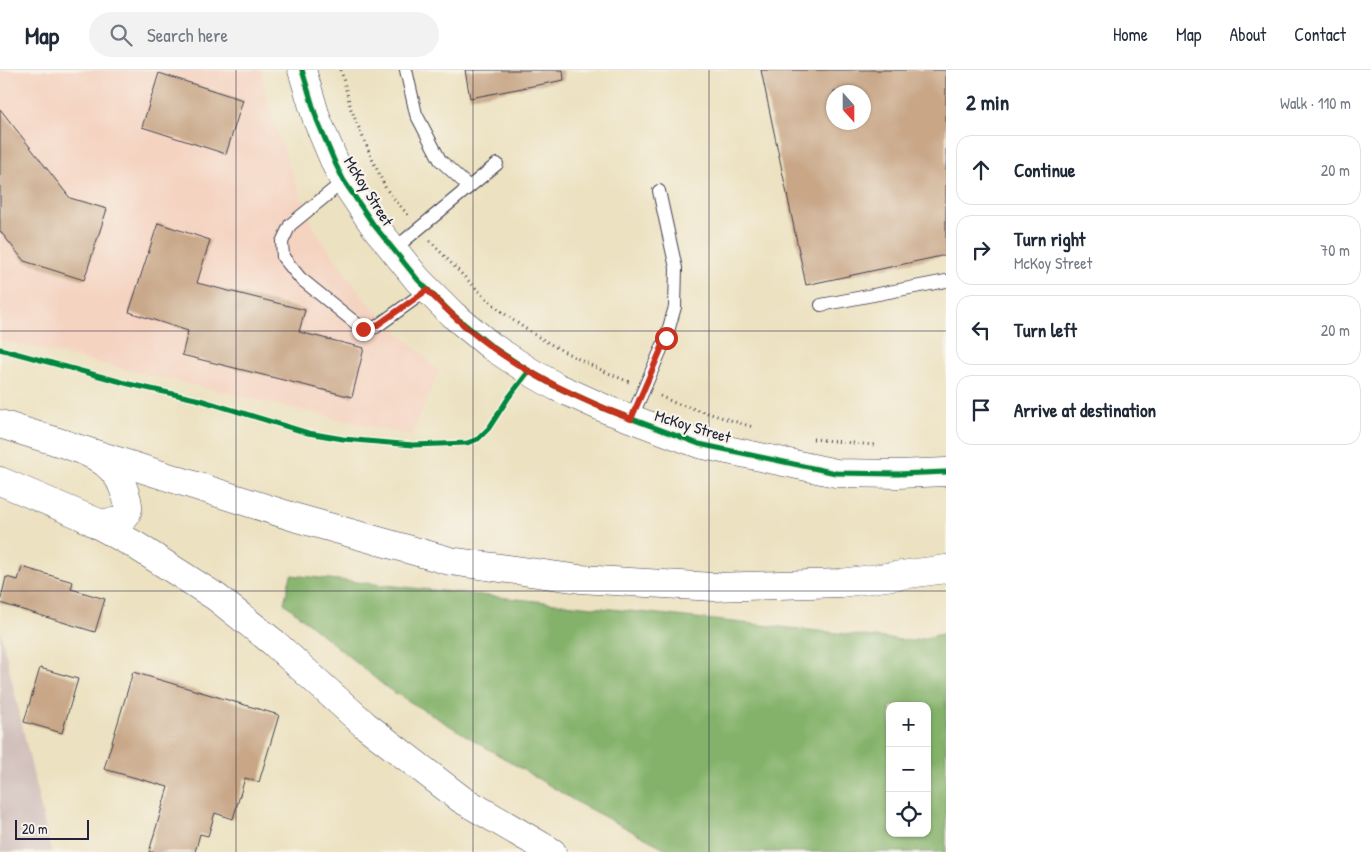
<!DOCTYPE html>
<meta charset="utf-8">
<style>
body{margin:0;font-family:"Patrick Hand",sans-serif;background:#f2f2f3;color:#1f2937}
.controls{position:absolute;right:15px;bottom:15px;display:grid;overflow:hidden;border-radius:10px;box-shadow:0 1px 4px #0004}
.controls button{width:45px;height:45px;display:grid;place-items:center;padding:0;border:0;border-bottom:1px solid #e0e1e3;background:#fff;color:#1f2937;font:25px sans-serif}
.compass{position:absolute;left:826px;top:15px;width:45px;height:45px;border-radius:50%;background:#fff;box-shadow:0 1px 4px #0004;rotate:159deg}
.scale{position:absolute;left:15px;bottom:12px;width:74px;box-sizing:border-box;padding-left:5px;border:2px solid #22223b;border-top:0;font-size:14px;line-height:18px;white-space:nowrap;color:#22223b;-webkit-text-stroke:4px #f7f3e8;paint-order:stroke}
.stop{position:absolute;width:15px;height:15px;margin:-11px;border:4px solid #c8321e;border-radius:50%;background:#fff}
.stop.end{background:#c8321e;border-color:#fff;box-shadow:0 1px 5px #0008}
.list{margin:0;padding:0;list-style:none}
h2{display:flex;justify-content:space-between;align-items:center;height:65px;margin:0;padding:0 20px;font-size:21px}
h2 small{font-size:16px;font-weight:400;color:#747a83}
.list li{display:grid;grid-template-columns:32px 1fr auto;gap:15px;align-items:center;box-sizing:border-box;height:70px;margin:0 10px 10px;padding:0 10px;border:1px solid #e0e1e3;border-radius:15px}
.list b{display:block;font-size:19px;white-space:nowrap}
.list p{margin:0;font-size:16px;white-space:nowrap;color:#747a83}
.list em{font-size:16px;font-style:normal;color:#747a83}
.icon{flex:none;width:28px;height:28px;fill:none;stroke:currentColor;stroke-width:2;stroke-linecap:round;stroke-linejoin:round}
.map{position:relative;flex:none;width:946px;height:782px;overflow:hidden}
header{display:flex;align-items:center;gap:30px;box-sizing:border-box;height:70px;padding:0 25px;background:#fff;border-bottom:1px solid #e0e1e3}
header strong{font-size:24px}
nav{display:flex;gap:28px;margin-inline-start:auto;font-size:18px}
.search{width:350px;height:45px;background:#f2f2f3;display:flex;align-items:center;gap:12px;box-sizing:border-box;padding:0 18px;border-radius:28px;color:#747a83;font-size:19px}
main{display:flex}
aside{flex:1;background:#fff}
.map>svg:first-child{display:block}
.built{fill:#f5d3c1}
.industrial{fill:#d1c0bc}
.forest{fill:#84b26a;stroke:#536a52;fill-rule:evenodd}
.building{fill:#c8a686;fill-rule:evenodd}
.lines{fill:none;stroke-linecap:round;stroke-linejoin:round}
.service-casing{stroke:#403f4f;stroke-width:14}
.tertiary-casing{stroke:#403f4f;stroke-width:29}
.secondary-casing{stroke:#403f4f;stroke-width:29}
.motorway-casing{stroke:#403f4f;stroke-width:29}
.path{stroke:#403f4f;stroke-width:3;stroke-dasharray:1 4;stroke-linecap:butt}
.service{stroke:#fff;stroke-width:12}
.tertiary{stroke:#fff;stroke-width:28}
.secondary{stroke:#fff;stroke-width:28}
.motorway{stroke:#fff;stroke-width:28}
.cycleway-casing{stroke:#f7f3e8;stroke-width:8}
.cycleway{stroke:#00873e;stroke-width:5}
.route{stroke:#c8321e;stroke-width:6}
.grid{fill:none;stroke:#22223b;stroke-width:1;stroke-opacity:0.55}
.labels{text-anchor:middle;dominant-baseline:central;stroke-width:4.5;stroke-linejoin:round;paint-order:stroke}
.street-label{font-size:16px;fill:#22223b;stroke:#f7f3e8}
</style>
<header>
<strong>Map</strong>
<div class="search"><svg class="icon" aria-label="search" viewBox="0 0 24 24"><circle cx="10" cy="10" r="6"/><path d="M15 15l6 6"/></svg>Search here</div>
<nav><a>Home</a><a>Map</a><a>About</a><a>Contact</a></nav>
</header>
<main>
<div class="map">
<svg width="946" height="782" viewBox="0 0 946 782">
<rect width="100%" height="100%" fill="#f7f3e8"/>
<filter id="ink" filterUnits="userSpaceOnUse"><feTurbulence type="fractalNoise" baseFrequency=".02" numOctaves="2"/><feDisplacementMap in="SourceGraphic" scale="10" xChannelSelector="R" yChannelSelector="G"/><feConvolveMatrix kernelMatrix="1 2 1 2 8 2 1 2 1" color-interpolation-filters="sRGB"/></filter>
<filter id="wash" filterUnits="userSpaceOnUse"><feTurbulence type="fractalNoise" baseFrequency=".0096" numOctaves="4" result="noise"/><feDisplacementMap in="SourceGraphic" scale="20" xChannelSelector="R" yChannelSelector="G"/><feGaussianBlur stdDeviation="1.12" result="paint"/><feColorMatrix in="noise" values="0 0 0 0 0 0 0 0 0 0 0 0 0 0 0 0 0 1.4 0 .05"/><feComposite in="paint" operator="in"/></filter>
<g filter="url(#wash)">
<rect width="100%" height="100%" fill="#ece1c0"/>
<path class="built" d="M0 0H261L267 32 293 106 315 161 365 230 439 301 411 366 0 270Z"/>
<path class="industrial" d="M0 559 51 782H0Z"/>
<path class="forest" d="M291 505 912 571 946 563V782H672L580 734 387 618 284 533ZM890 636H927V763H890Z"/>
<g id="blocks">
<g class="building">
<path d="M465 0H563L564 10 470 28Z"/>
<path d="M761 0H946V185L806 215ZM834 22H864V52H834Z"/>
<path d="M159 3 243 30 226 84 142 57Z"/>
<path d="M0 39 70 128 107 139 84 210 24 191 0 161Z"/>
<path d="M158 153 210 170 197 213 305 240 299 262 364 278 352 327 182 285 188 261 129 242Z"/>
<path d="M22 497 73 512 71 519 105 529 95 562 0 533 6 507 18 510Z"/>
<path d="M40 598 78 609 62 663 24 652Z"/>
<path d="M133 602 279 645 259 712 245 708 233 749 215 743 208 766 200 764 195 782H149L168 717 104 699Z"/>
</g>
</g>
</g>
<g filter="url(#ink)">
<use href="#blocks" fill-opacity="0" stroke="#403f4f" stroke-width="1"/>
<g class="lines">
<g class="service-casing">
<g id="service">
<path d="M406 0 416 44 427 65 440 90 469 117"/>
<path d="M344 111 290 155 282 172 283 187 300 208 363 259 376 257 427 220"/>
<path d="M393 180 497 94"/>
<path d="M821 235 946 211"/>
<path d="M631 349 666 268 675 237 676 198 659 121"/>
</g>
</g>
<g class="tertiary-casing">
<path id="tertiary" d="M302 0 317 50 336 95 344 111 373 154 418 210 452 244 491 276 529 301 557 317 608 340 699 374 836 403 898 404 946 402"/>
</g>
<g class="secondary-casing">
<path id="secondary" d="M0 354C17 359 34 365 52 370 81 379 114 388 124 420 126 426 129 433 128 439 125 453 109 453 99 453L0 411"/>
</g>
<g class="motorway-casing">
<g id="motorway">
<path d="M80 379 297 448 450 491 580 509 714 517 841 513 946 499"/>
<path d="M84 447 135 475 216 527 273 572 365 655 461 729 552 782"/>
</g>
</g>
<g class="path">
<path d="M341 0 351 39 373 91 386 119 408 145"/>
<path d="M430 171C453 195 476 220 501 241 539 271 584 293 629 312"/>
<path d="M660 326 675 333 753 357"/>
<path d="M813 369 874 375"/>
</g>
<use href="#service" class="service"/>
<use href="#tertiary" class="tertiary"/>
<use href="#secondary" class="secondary"/>
<use href="#motorway" class="motorway"/>
<g class="cycleway-casing">
<g id="cycleway">
<path d="M302 0 317 50 336 95 344 111 373 154 418 210 452 244 491 276 529 301 557 317 608 340 699 374 836 403 898 404 946 402"/>
<path d="M0 279 129 314 200 330 308 363 343 369 413 375 467 373 478 369 489 358 509 327 529 301"/>
</g>
</g>
<use href="#cycleway" class="cycleway"/>
</g>
</g>
<g class="lines" filter="url(#ink)">
<path class="route" d="M363 259 376 256 427 220C440 233 454 247 468 259 516 299 573 327 631 349L666 268"/>
</g>
<path class="grid" d="M236 0V782M473 0V782M709 0V782M0 261H946M0 521H946"/>
<g class="labels">
<g class="street-label">
<text transform="translate(369 121) rotate(58)">McKoy Street</text>
<text transform="translate(693 356) rotate(17)">McKoy Street</text>
</g>
</g>
</svg>
<div class="controls">
<button>+</button>
<button>−</button>
<button><svg class="icon" aria-label="locate" viewBox="0 0 24 24"><circle cx="12" cy="12" r="6"/><path d="M12 2v4M12 18v4M2 12h4M18 12h4"/></svg></button>
</div>
<svg class="compass" viewBox="-18 -18 36 36"><path d="M0-13l5 13h-10z" fill="#e53935"/><path d="M0 13l5-13h-10z" fill="#747a83"/></svg>
<div class="scale">20 m</div>
<div class="stop" style="left:666px;top:268px"></div>
<div class="stop end" style="left:363px;top:259px"></div>
</div>
<aside>
<h2>2 min<small>Walk · 110 m</small></h2>
<ul class="list">
<li><svg class="icon" aria-label="ahead" viewBox="0 0 24 24"><path d="M12 20V5M6 11l6-6 6 6"/></svg><div><b>Continue</b></div><em>20 m</em></li>
<li><svg class="icon" aria-label="right" viewBox="0 0 24 24"><path d="M7 20v-9h11M14 6l5 5-5 5"/></svg><div><b>Turn right</b><p>McKoy Street</p></div><em>70 m</em></li>
<li><svg class="icon" aria-label="left" viewBox="0 0 24 24"><path d="M17 20v-9H6M10 6l-5 5 5 5"/></svg><div><b>Turn left</b></div><em>20 m</em></li>
<li><svg class="icon" aria-label="arrive" viewBox="0 0 24 24"><path d="M6 21V4h12l-3 4 3 4H6"/></svg><div><b>Arrive at destination</b></div></li>
</ul>
</aside>
</main>
